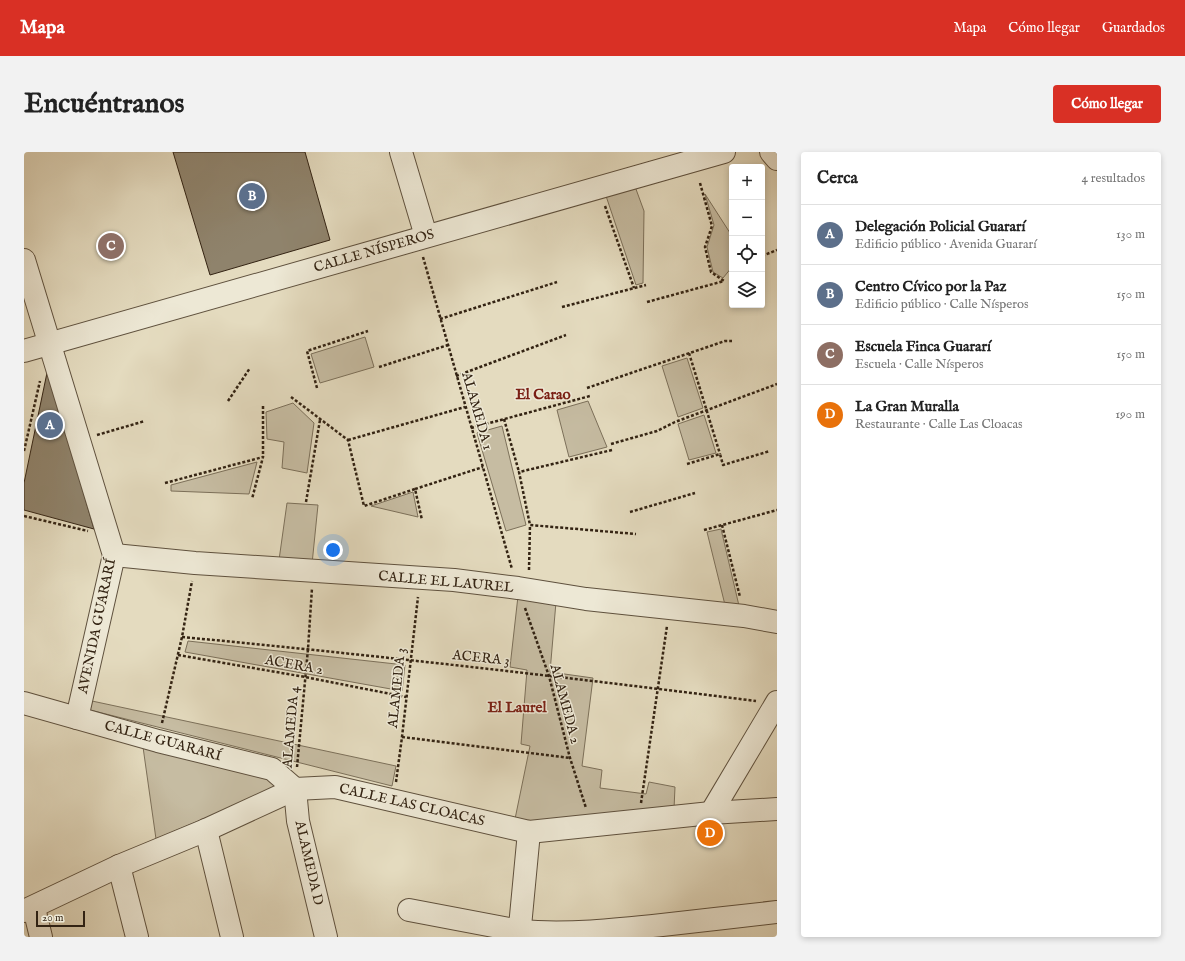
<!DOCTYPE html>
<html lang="es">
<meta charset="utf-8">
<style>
body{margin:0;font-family:"IM FELL English",serif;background:#f2f2f2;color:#222}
.controls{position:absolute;right:12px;top:12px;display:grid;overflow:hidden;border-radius:4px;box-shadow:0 2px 6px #0003}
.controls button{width:36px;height:36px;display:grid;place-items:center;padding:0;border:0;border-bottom:1px solid #e0e0e0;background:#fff;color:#222;font:20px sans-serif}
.scale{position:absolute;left:12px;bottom:10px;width:49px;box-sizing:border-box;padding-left:4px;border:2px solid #332313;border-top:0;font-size:11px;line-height:14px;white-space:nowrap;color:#332313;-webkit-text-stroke:3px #ede8d5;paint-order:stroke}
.you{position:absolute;left:309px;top:398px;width:14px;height:14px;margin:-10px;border:3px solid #fff;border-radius:50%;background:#1a73e8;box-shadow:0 0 0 6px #1a73e833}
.badge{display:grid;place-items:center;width:26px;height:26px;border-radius:50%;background:#d93025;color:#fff;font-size:13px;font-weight:700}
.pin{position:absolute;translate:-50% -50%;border:2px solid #fff;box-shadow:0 1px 4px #0006}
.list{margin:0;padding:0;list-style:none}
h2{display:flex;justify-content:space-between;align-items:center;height:52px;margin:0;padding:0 16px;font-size:17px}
h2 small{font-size:13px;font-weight:400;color:#767676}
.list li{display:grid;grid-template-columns:26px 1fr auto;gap:12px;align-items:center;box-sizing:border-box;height:60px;padding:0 16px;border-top:1px solid #e0e0e0}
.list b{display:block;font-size:15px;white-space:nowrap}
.list p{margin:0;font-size:13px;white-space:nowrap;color:#767676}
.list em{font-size:13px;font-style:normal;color:#767676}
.icon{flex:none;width:22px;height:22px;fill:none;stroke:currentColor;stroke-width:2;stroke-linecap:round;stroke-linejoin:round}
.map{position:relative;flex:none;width:753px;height:785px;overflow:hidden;border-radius:4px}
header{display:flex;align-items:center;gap:24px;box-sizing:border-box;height:56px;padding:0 20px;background:#d93025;color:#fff}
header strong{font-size:19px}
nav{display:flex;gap:22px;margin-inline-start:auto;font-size:14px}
.intro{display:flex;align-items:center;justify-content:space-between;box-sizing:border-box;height:96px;padding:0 24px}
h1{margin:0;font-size:28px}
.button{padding:10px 18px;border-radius:4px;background:#d93025;color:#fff;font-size:14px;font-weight:700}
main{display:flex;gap:24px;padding:0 24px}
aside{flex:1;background:#fff;border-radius:4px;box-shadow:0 2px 6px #0003}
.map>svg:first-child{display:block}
.green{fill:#c6bca2;stroke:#7c705a}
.building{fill:#8f836c;stroke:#332313}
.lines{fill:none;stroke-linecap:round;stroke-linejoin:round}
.minor-casing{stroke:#5f513e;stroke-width:24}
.path{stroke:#332313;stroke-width:2.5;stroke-dasharray:3 2;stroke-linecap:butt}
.minor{stroke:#ede8d5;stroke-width:22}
.labels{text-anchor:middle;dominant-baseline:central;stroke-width:3;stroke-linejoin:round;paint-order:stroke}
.street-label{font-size:14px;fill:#332313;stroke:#ede8d5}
.neighbourhood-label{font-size:15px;font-weight:bold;fill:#7a1f14;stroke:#ede8d5}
</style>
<header>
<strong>Mapa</strong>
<nav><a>Mapa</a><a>Cómo llegar</a><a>Guardados</a></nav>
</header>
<div class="intro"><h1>Encuéntranos</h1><a class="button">Cómo llegar</a></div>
<main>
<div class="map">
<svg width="753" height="785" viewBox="0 0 753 785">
<rect width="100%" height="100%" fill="#e4dbbf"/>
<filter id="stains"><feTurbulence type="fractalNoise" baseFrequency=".005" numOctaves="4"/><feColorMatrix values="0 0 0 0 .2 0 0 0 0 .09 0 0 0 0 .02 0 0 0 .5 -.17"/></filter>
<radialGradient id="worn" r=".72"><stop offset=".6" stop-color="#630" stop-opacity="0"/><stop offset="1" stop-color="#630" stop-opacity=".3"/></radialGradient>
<g class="green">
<path d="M609 29 620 59 619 131 612 133 580 38Z"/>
<path d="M681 42 708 84V115L699 126 689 120 683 95 690 73Z"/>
<path d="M341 185 350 215 296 231 287 202Z"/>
<path d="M663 206 679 256 654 265 638 214Z"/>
<path d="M564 249 583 295 545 305 533 258Z"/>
<path d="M269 251 290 271 283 321 258 316 260 290 243 287 242 260Z"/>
<path d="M680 263 692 301 665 308 654 272Z"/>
<path d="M478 274 502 373 482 379 453 281Z"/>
<path d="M233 310 225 342 147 339V333Z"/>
<path d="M389 340 394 365 347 354Z"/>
<path d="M263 351 294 353 288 412 255 408Z"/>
<path d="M697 377 716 458 702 457 683 380Z"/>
<path d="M494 444 532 450 526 520 569 526 558 614 578 618 576 636 622 642 625 630 651 635 650 657 516 670 491 667 506 594 497 592 503 518 486 515Z"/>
<path d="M164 489 381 513 378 539 161 500Z"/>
<path d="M68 549 372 614 368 634 66 558Z"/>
<path d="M119 595 245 623 252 636 132 687Z"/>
</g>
<g class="building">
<path d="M149 0H281L306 88 186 123Z"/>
<path d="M24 216 70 377 0 358V331Z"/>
</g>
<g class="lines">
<g class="minor-casing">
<g id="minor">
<path d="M377 0 402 84"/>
<path d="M747 0 753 7"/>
<path d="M0 108 90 403 53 566"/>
<path d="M0 199 700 0"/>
<path d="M90 403 171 411 430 428 494 436 562 447 720 464 753 470"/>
<path d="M0 551 134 589 248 617 271 637"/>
<path d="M271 637 274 669 302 785"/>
<path d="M687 661 753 550"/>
<path d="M182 678 208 785"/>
<path d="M95 714 113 785"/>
<path d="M10 756 17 785"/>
<path d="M385 758 496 779C543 783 591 778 638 773 676 769 715 764 753 760"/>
<path d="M0 759 95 714 182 678 271 637 311 635 505 680 687 661 753 657"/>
<path d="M495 785 505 680"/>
</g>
</g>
<g class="path">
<path d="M676 31 688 74 681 95 687 120 700 129"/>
<path d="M581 54 610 136"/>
<path d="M738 104 753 98"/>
<path d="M399 105 488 417"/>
<path d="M623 150 700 129"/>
<path d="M538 155 622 133"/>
<path d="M416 167 533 130"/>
<path d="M665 201 696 302"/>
<path d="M355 215 424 193"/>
<path d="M432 224 542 183"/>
<path d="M293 236 283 199 344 179"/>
<path d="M563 236 701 189H708"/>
<path d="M267 245 324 288 340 354 391 337 398 368"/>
<path d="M204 249 226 216"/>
<path d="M239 254V305"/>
<path d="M480 267 495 320"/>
<path d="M447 276 566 244"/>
<path d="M73 283 121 269"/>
<path d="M324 288 441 255"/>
<path d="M587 292 633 279 651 270 753 232"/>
<path d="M588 298 495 320 506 373 612 382"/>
<path d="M0 299 16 229"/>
<path d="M663 312 696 302 699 313 746 299"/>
<path d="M141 331 239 305 228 347"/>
<path d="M391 337 459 315"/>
<path d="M282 350 296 268"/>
<path d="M606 360 671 341"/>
<path d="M0 364 64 379"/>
<path d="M698 373 716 445"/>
<path d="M680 378 753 358"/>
<path d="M505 418 506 373"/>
<path d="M501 456 525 524 546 606 562 656"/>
<path d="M158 485C350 503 541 525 732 549"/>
<path d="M154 503 281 525 382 545"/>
<path d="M138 571 158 485 168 429"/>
<path d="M378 585 546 606"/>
<path d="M273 615 284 497 288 436"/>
<path d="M372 630 378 585 394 445"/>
<path d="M617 651 643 474"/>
</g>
<use href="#minor" class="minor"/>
</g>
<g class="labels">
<g class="street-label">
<text transform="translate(350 99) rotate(-16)">CALLE NÍSPEROS</text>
<text transform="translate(453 259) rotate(74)">ALAMEDA 1</text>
<text transform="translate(422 430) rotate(5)">CALLE EL LAUREL</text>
<text transform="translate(73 474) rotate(-78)">AVENIDA GUARARÍ</text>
<text transform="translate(457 506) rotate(6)">ACERA 3</text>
<text transform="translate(270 513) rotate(10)">ACERA 2</text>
<text transform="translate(373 536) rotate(-84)">ALAMEDA 3</text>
<text transform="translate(541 552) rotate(75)">ALAMEDA 2</text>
<text transform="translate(267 575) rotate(-85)">ALAMEDA 4</text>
<text transform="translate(139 589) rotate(15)">CALLE GUARARÍ</text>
<text transform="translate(388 653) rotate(13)">CALLE LAS CLOACAS</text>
<text transform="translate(285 711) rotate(77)">ALAMEDA D</text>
</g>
<g class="neighbourhood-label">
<text x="519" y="242">El Carao</text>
<text x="493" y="555">El Laurel</text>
</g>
</g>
<rect width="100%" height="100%" filter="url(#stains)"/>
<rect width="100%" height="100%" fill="url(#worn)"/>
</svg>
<div class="controls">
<button>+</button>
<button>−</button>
<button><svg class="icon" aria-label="locate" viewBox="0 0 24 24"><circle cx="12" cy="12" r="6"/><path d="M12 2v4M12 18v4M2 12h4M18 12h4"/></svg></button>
<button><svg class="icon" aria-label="layers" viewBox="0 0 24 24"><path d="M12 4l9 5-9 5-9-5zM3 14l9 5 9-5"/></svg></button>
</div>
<div class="scale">20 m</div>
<div class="you"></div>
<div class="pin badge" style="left:26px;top:273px;background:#5c6f8a">A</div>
<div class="pin badge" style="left:228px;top:44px;background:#5c6f8a">B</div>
<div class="pin badge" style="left:87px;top:94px;background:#8d6e63">C</div>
<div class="pin badge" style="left:686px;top:681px;background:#e8710a">D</div>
</div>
<aside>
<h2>Cerca<small>4 resultados</small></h2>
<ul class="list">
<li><span class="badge" style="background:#5c6f8a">A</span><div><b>Delegación Policial Guararí</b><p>Edificio público · Avenida Guararí</p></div><em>130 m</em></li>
<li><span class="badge" style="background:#5c6f8a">B</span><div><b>Centro Cívico por la Paz</b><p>Edificio público · Calle Nísperos</p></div><em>150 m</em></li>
<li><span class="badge" style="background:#8d6e63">C</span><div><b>Escuela Finca Guararí</b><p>Escuela · Calle Nísperos</p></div><em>150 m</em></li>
<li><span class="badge" style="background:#e8710a">D</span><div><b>La Gran Muralla</b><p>Restaurante · Calle Las Cloacas</p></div><em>190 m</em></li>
</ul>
</aside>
</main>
